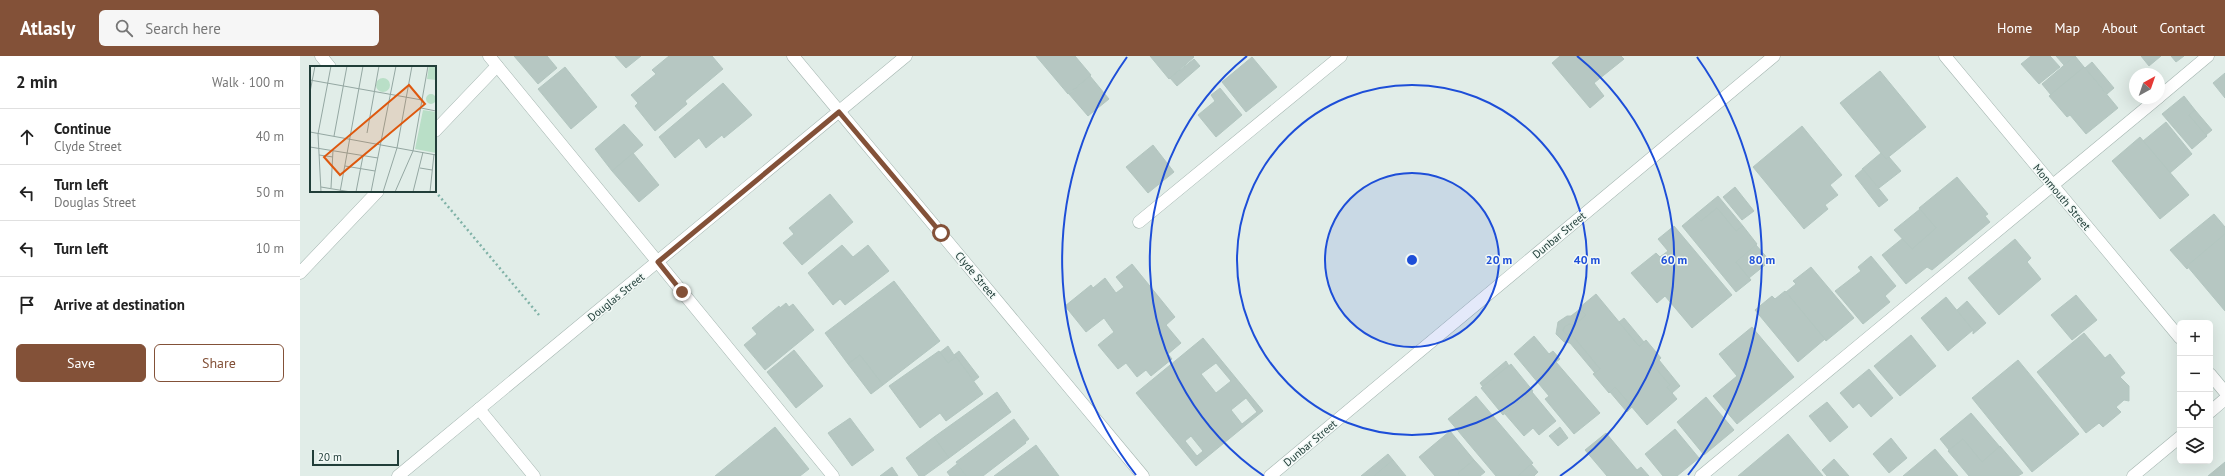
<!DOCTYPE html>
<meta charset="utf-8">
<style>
body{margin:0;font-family:"PT Sans",sans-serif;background:#f6f6f6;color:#222}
.controls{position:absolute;right:12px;bottom:12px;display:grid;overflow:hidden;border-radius:6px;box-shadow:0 4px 16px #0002}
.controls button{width:36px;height:36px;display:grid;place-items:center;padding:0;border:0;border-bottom:1px solid #e0e0e0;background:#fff;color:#222;font:20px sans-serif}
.compass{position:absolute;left:1829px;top:12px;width:36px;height:36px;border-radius:50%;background:#fff;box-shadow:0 4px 16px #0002;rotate:40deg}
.scale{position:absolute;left:12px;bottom:10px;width:87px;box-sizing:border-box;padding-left:4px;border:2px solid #213e39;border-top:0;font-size:11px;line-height:14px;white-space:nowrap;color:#213e39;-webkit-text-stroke:3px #f2f9f6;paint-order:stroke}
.stop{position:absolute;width:12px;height:12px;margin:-9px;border:3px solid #835138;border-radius:50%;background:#fff}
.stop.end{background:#835138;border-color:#fff;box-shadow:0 1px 4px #0008}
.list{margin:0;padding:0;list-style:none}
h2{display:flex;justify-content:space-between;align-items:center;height:52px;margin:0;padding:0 16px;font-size:17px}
h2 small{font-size:13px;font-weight:400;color:#767676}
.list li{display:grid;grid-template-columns:26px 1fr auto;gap:12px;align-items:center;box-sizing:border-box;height:56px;padding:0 16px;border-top:1px solid #e0e0e0}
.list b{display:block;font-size:15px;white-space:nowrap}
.list p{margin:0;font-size:13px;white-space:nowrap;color:#767676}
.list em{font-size:13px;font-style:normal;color:#767676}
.actions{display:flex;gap:8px;padding:12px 16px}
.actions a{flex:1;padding:9px 0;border:1px solid #835138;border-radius:6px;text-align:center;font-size:14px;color:#835138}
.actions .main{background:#835138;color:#fff}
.icon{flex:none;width:22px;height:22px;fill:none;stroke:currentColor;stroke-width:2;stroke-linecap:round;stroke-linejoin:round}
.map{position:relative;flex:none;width:1925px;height:420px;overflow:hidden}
header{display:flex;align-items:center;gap:24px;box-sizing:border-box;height:56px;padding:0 20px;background:#835138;color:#fff}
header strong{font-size:19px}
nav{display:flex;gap:22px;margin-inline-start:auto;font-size:14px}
.search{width:280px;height:36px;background:#f6f6f6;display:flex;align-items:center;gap:10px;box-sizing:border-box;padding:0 14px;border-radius:6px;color:#767676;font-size:15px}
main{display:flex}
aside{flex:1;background:#fff}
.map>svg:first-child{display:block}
.building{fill:#b6c7c2;stroke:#b3c6c0;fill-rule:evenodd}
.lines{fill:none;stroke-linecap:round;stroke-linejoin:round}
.service-casing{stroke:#a4b5b0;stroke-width:13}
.minor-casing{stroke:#a4b5b0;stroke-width:13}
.tertiary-casing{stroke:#a4b5b0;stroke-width:13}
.path{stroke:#80b2a7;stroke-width:2.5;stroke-dasharray:2 3;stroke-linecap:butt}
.service{stroke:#fff;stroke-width:12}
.minor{stroke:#fff;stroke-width:12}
.tertiary{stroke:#fff;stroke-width:12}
.route{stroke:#835138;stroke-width:5}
.ring{fill:none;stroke:#1d4ed8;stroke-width:2}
.labels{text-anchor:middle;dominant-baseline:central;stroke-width:3;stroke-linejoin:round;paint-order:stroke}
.street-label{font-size:11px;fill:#213e39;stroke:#f2f9f6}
.inset-road{fill:none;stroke:#94a7a2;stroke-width:1}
.view{fill:#de580e;fill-opacity:0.15;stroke:#de580e;stroke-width:2}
.inset-edge{fill:none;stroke:#213e39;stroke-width:2}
.centre{fill:#1d4ed8;stroke:#f2f9f6;stroke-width:2}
.ring-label{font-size:12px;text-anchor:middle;font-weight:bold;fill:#1d4ed8;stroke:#f2f9f6;stroke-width:3;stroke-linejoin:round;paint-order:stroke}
</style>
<header>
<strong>Atlasly</strong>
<div class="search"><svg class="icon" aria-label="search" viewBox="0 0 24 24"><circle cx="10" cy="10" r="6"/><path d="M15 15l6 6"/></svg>Search here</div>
<nav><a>Home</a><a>Map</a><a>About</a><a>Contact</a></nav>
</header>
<main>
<aside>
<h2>2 min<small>Walk · 100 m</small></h2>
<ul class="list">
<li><svg class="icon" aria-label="ahead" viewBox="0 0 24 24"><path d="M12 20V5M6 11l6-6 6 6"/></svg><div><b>Continue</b><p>Clyde Street</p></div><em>40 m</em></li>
<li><svg class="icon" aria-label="left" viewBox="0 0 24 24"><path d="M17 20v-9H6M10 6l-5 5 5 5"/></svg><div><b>Turn left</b><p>Douglas Street</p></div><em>50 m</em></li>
<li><svg class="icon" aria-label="left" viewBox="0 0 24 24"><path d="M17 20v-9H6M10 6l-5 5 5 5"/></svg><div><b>Turn left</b></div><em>10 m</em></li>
<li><svg class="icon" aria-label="arrive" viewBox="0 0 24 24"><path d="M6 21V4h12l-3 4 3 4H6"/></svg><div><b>Arrive at destination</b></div></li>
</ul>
<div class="actions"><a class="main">Save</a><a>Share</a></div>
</aside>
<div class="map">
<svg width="1925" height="420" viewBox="0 0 1925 420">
<rect width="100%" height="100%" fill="#e1ede8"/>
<g class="building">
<path d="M214 0H247L257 12 238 28Z"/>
<path d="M315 0H341L326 12Z"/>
<path d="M369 0H412L423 13 385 45 387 48 355 75 335 50 338 47 331 39 356 18 352 14Z"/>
<path d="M736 0H775L791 19 768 38Z"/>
<path d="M850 0H893L894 1 869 23Z"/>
<path d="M1260 0H1321L1324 3 1294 27 1304 40 1290 52 1252 7Z"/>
<path d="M1731 0H1750L1760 11 1739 28 1721 8Z"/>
<path d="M1756 0H1775L1764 9Z"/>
<path d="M1775 0 1784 11 1751 39 1742 28Z"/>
<path d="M1841 0H1861L1849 10Z"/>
<path d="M1871 0H1884L1876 6Z"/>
<path d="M952 1 977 31 946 56 922 26Z"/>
<path d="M894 3 900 10 877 30 870 22Z"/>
<path d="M1792 6 1814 32 1807 38 1785 12Z"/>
<path d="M265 11 297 51 271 73 238 33Z"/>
<path d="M1784 11 1818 52 1786 78 1770 59 1767 61 1749 40Z"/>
<path d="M1580 15 1626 71 1586 103 1540 47Z"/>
<path d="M1925 17V42L1913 27Z"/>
<path d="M790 20 809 43 788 60 769 38Z"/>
<path d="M423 27 452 59 424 82 422 79 406 92 399 82 375 102 359 81Z"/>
<path d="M920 32 942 59 916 81 898 59 915 45 911 39Z"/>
<path d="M1884 40 1895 54 1889 59 1907 80 1892 93 1862 58Z"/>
<path d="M1895 54 1912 74 1906 79 1889 59Z"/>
<path d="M1866 66 1892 98 1870 117 1843 85Z"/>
<path d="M324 68 343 89 312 115 295 93Z"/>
<path d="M1502 70 1542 119 1530 129 1538 139 1525 149 1528 153 1504 173 1453 111Z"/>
<path d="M1840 81 1889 139 1860 163 1812 105Z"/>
<path d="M853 89 874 116 848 137 826 111Z"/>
<path d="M333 97 359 129 339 146 312 115Z"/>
<path d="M1581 97 1586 103 1589 101 1601 115 1579 132 1562 113Z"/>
<path d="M1563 113 1588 144 1579 151 1555 120Z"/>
<path d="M1657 121 1688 158 1685 160 1690 166 1632 214 1627 211 1606 228 1582 199 1603 182 1612 193 1636 172 1619 152Z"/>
<path d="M1435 131 1454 155 1442 164 1423 141Z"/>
<path d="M530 138 553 166 502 209 483 187 494 178 489 172Z"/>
<path d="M1418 140 1443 170 1436 175 1417 152 1401 165 1395 159Z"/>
<path d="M1417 152 1436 175 1443 170 1457 188 1436 206 1451 224 1436 236 1382 170 1395 159 1401 165Z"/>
<path d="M1620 153 1636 172 1612 193 1594 174Z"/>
<path d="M1914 158 1925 171V178L1887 210 1889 211 1887 213 1870 194Z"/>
<path d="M1374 170 1432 239 1392 272 1365 240 1357 247 1331 217 1356 197 1360 201 1368 195 1358 183Z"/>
<path d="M1925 178V255L1887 210Z"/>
<path d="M1715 183 1731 202 1727 206 1741 223 1699 259 1668 222Z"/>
<path d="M542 189 553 201 568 189 589 215 545 249 540 243 533 249 508 217Z"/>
<path d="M1456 189 1470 205 1449 222 1436 206Z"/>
<path d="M1571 200 1596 230 1585 240 1590 246 1563 268 1535 235 1561 215 1558 211Z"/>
<path d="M832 208 875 261 866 269 881 287 868 298 872 303 851 320 846 314 837 321 826 307 818 313 798 289 814 276 804 262 786 276 765 250 791 229 793 232 805 222 816 237 824 231 816 221Z"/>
<path d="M1511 211 1554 262 1526 285 1486 236 1496 228 1493 225Z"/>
<path d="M594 225 640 285 583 329 560 299 548 308 525 277Z"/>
<path d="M1485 235 1525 283 1498 306 1455 254 1472 240 1475 243Z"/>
<path d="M1296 238 1339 290 1346 284 1361 302 1353 309 1370 329 1367 331 1377 343 1347 369 1315 331 1309 337 1293 318 1300 313 1272 279H1267L1263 275 1264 271 1269 268 1274 269 1286 259 1279 252Z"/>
<path d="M1776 239 1797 264 1772 284 1751 259Z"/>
<path d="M1646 241 1673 274 1648 295 1621 262Z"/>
<path d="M1667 245 1686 267 1673 278V274L1657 254Z"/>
<path d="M486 247 489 251 493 248 514 274 465 314 444 289 457 278 452 272 479 250 480 252Z"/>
<path d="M1280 253 1286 259 1274 269 1269 268 1264 271 1263 275 1267 279H1272L1300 313 1295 317 1270 287 1264 286 1256 278 1258 266 1267 260H1271Z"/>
<path d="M1324 262 1344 286 1339 290 1319 266Z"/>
<path d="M1452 271 1494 321 1437 368 1413 340 1437 320 1419 298Z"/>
<path d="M1784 277 1805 302 1810 298 1825 317 1820 321 1829 330V345L1824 344 1816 351 1821 356 1803 371 1799 367 1786 377 1737 316Z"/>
<path d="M1611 279 1636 310 1600 340 1574 310Z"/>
<path d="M1234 280 1249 298 1253 295 1260 303 1256 306 1300 357 1274 378 1245 343 1249 340 1214 298Z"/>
<path d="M903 282 963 355 896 410 836 337ZM916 307 931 325 916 337 901 318ZM946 342 957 356 942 368 931 354ZM891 380 903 395 897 400 885 385Z"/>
<path d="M648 290 654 299 659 295 679 321 674 325 656 301 648 307 639 297Z"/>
<path d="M494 294 523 330 496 352 467 316Z"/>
<path d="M639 295 648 307 656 301 683 338 646 365 640 357 620 372 589 330Z"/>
<path d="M560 299 583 329 571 338 548 308Z"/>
<path d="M1359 304 1380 330 1372 337 1367 331 1370 329 1353 309Z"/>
<path d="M1718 304 1779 378 1732 416 1672 342Z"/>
<path d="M1206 305 1209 310 1183 331 1180 327Z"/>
<path d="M1211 308 1233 335 1203 359 1181 332Z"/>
<path d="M1569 313 1593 342 1571 361 1559 347 1553 352 1540 337Z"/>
<path d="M1315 331 1332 351 1327 356 1310 336Z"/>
<path d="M697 336 711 356 649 402 634 381Z"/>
<path d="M1232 336 1256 365 1239 379 1233 372 1224 380 1205 358Z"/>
<path d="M1176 340 1233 407 1218 420H1196L1148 363Z"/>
<path d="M1406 341 1434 374 1404 399 1377 366Z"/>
<path d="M1527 346 1548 371 1530 386 1509 360Z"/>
<path d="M1671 357 1700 391 1682 406 1663 383 1649 394 1640 383Z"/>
<path d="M550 362 574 394 552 410 528 377Z"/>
<path d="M714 363 729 383 725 386 726 387 683 420H666L656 406Z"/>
<path d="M475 371 509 413 500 420H415Z"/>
<path d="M1260 371 1268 382 1258 390 1249 380Z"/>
<path d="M1375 373 1399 402 1377 420H1363L1345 398Z"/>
<path d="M1150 375 1174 404 1158 417 1160 420H1135L1119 401Z"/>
<path d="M1306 377 1337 414 1341 411 1349 420H1307L1285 394Z"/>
<path d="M1488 378 1523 420H1438Z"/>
<path d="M634 381 649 402 624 420H619L606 402Z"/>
<path d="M1591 382 1607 402 1589 417 1573 398Z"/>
<path d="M1663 383 1682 406 1700 390 1723 417 1718 420H1669L1648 395Z"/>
<path d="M736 389 759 420H694Z"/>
<path d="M1635 393 1658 420H1603Z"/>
<path d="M1088 398 1093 404 1074 420H1061Z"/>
<path d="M1534 403 1549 420H1527L1522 414Z"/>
<path d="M1093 404 1106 420H1074Z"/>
<path d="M1174 404 1185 416 1180 420H1160L1158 417Z"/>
<path d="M1925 406V420H1908Z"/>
<path d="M657 408 666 420H650L647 416Z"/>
<path d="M1231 408 1238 416 1234 420H1218Z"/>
<path d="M592 411 598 420H580Z"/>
</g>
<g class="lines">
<g class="service-casing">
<g id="service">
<path d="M21 0 30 11"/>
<path d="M189 0 533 420"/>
<path d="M1859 41 1908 0"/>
<path d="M135 75 197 10"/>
<path d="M839 166 1041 0"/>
<path d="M0 217 78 135"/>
<path d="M179 353 234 420"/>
<path d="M1401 420 1858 42"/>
</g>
</g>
<g class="minor-casing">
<g id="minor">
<path d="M493 0 843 420"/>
<path d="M1645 0 1880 282"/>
<path d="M1910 318 1925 336"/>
<path d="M98 420 606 0"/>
<path d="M970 420 1474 0"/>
</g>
</g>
<g class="tertiary-casing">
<g id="tertiary">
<path d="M1910 356 1925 343"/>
<path d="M1833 420 1880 381"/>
</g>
</g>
<path class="path" d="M135 135 239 259"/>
<use href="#service" class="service"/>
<use href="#minor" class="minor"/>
<use href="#tertiary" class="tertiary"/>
</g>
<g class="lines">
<path class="route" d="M382 236 358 206 539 56 641 177"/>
</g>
<circle cx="1112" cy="204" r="87" fill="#1d4ed8" fill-opacity=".12"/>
<g class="ring">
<circle cx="1112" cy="204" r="87"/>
<circle cx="1112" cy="204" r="175"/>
<path d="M964 420A262 262 0 0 1 947 0M1277 0A262 262 0 0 1 1260 420"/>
<path d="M836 419A350 350 0 0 1 827 1M1397 1A350 350 0 0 1 1388 419"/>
</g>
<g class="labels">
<g class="street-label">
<text transform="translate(1762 141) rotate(50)">Monmouth Street</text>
<text transform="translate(1259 179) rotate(-40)">Dunbar Street</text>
<text transform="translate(676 219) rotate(50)">Clyde Street</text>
<text transform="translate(316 241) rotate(-39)">Douglas Street</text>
<text transform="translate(1010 387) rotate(-40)">Dunbar Street</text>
</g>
</g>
<g transform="translate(10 10)">
<rect width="126" height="126" fill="#e1ede8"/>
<path d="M119 0H126V14L117 13ZM66 19a7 7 0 1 1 14 0a7 7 0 1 1-14 0ZM116 33a5 5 0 1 1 10 0a5 5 0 1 1-10 0ZM113 44 126 46V87L105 83Z" fill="#b9dfc7"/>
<path class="inset-road" d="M0 14 112 34M0 26 5 0M111 42 126 45M0 66 126 89M57 67 69 0M24 70 37 0M0 81 68 92M9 89 23 91M35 100 65 105M110 102 122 104M11 121 41 126M21 122 23 84M11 126 8 68 21 0M30 126 53 0M46 126 53 90M61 126 86 0M73 126 87 82 102 0M85 126 103 85 118 0M103 126 113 86M120 126 124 88"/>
<path class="view" d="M99 19 115 38 30 109 14 91Z"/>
<rect width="126" height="126" class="inset-edge"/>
</g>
<circle cx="1112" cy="204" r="6" class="centre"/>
<g class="ring-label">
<text x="1199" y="208">20 m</text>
<text x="1287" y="208">40 m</text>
<text x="1374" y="208">60 m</text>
<text x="1462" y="208">80 m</text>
</g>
</svg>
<div class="controls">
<button>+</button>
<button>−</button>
<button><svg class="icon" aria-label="locate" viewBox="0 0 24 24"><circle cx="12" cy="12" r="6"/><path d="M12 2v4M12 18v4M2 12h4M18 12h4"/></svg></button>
<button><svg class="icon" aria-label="layers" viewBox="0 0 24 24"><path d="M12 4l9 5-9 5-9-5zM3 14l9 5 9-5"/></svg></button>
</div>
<svg class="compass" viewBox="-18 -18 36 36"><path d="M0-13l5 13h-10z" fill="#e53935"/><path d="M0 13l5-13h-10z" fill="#767676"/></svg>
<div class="scale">20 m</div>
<div class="stop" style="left:641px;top:177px"></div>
<div class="stop end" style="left:382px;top:236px"></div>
</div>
</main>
